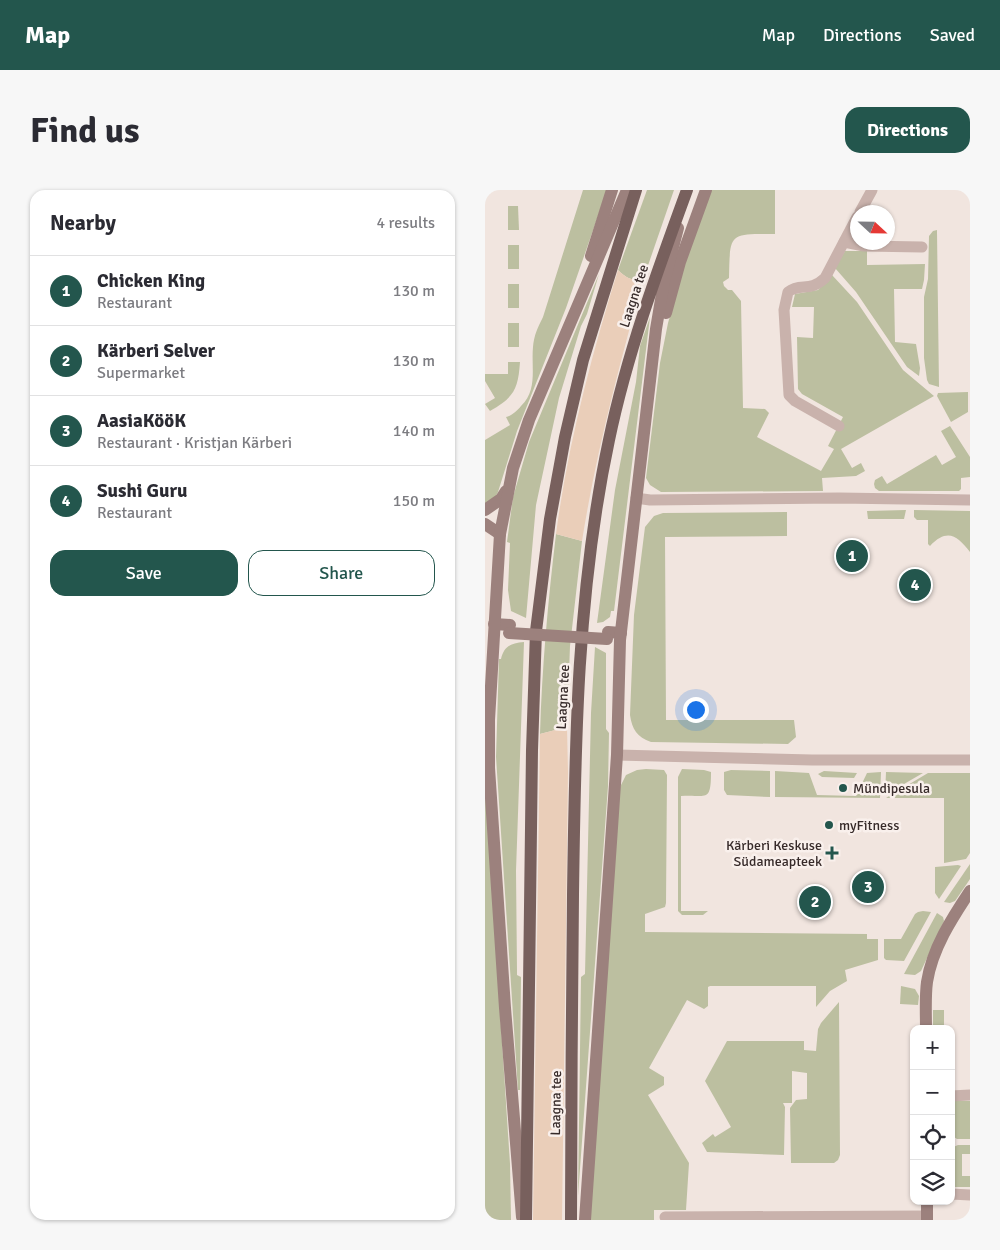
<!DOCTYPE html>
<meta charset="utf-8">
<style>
body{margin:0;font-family:Signika,sans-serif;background:#f7f7f7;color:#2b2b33}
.controls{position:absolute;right:15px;bottom:15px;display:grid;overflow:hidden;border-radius:10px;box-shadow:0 1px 4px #0004}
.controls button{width:45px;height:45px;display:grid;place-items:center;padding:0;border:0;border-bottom:1px solid #e1e1e2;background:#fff;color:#2b2b33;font:25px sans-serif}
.compass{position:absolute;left:365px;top:15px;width:45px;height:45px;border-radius:50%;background:#fff;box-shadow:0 1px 4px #0004;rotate:112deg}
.you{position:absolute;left:210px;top:519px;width:18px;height:18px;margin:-12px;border:4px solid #fff;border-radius:50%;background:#1a73e8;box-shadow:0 0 0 8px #1a73e833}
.badge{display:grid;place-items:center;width:32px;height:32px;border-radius:50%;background:#23564d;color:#fff;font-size:16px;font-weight:700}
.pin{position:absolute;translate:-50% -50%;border:2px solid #fff;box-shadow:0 1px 5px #0006}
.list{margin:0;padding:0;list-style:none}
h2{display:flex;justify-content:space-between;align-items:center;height:65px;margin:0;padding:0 20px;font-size:21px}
h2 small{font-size:16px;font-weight:400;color:#7c7c81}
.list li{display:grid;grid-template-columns:32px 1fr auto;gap:15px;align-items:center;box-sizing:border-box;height:70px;padding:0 20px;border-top:1px solid #e1e1e2}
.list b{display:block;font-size:19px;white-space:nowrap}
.list p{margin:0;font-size:16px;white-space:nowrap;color:#7c7c81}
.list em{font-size:16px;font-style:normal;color:#7c7c81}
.actions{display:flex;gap:10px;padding:15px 20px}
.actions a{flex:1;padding:11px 0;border:1px solid #23564d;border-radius:15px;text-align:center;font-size:18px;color:#23564d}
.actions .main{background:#23564d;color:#fff}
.icon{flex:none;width:28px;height:28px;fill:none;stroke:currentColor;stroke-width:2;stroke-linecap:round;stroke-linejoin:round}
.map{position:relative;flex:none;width:485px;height:1030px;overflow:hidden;border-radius:15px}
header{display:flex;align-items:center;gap:30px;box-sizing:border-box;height:70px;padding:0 25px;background:#23564d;color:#fff}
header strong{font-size:24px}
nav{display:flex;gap:28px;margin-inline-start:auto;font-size:18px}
.intro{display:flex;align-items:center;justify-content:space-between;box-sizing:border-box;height:120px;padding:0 30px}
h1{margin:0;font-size:35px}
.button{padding:12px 22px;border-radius:15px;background:#23564d;color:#fff;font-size:18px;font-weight:700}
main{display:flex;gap:30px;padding:0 30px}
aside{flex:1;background:#fff;border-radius:15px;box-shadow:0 1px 4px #0004}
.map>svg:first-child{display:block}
.green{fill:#bcbfa0}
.sand{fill:#eaceb9}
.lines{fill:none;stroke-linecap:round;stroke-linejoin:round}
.street{stroke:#c9b2ac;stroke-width:11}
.secondary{stroke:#9c817d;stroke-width:12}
.primary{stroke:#78605d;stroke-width:12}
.secondary-bridge{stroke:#9c817d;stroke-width:12}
.poi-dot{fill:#23564d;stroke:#f9f0ec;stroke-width:2}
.labels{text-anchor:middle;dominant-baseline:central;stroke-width:5;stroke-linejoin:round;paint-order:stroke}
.street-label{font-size:14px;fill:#372b2a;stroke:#f9f0ec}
.poi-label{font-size:14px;fill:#372b2a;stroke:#f9f0ec;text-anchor:start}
</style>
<header>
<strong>Map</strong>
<nav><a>Map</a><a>Directions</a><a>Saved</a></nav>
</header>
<div class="intro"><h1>Find us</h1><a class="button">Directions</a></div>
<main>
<aside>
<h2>Nearby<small>4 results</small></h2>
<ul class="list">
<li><span class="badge">1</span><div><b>Chicken King</b><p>Restaurant</p></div><em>130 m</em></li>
<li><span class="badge">2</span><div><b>Kärberi Selver</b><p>Supermarket</p></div><em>130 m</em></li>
<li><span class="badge">3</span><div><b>AasiaKööK</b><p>Restaurant · Kristjan Kärberi</p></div><em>140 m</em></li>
<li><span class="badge">4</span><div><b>Sushi Guru</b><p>Restaurant</p></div><em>150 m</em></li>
</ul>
<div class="actions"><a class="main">Save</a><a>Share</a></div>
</aside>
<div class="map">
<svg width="485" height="1030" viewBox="0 0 485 1030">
<rect width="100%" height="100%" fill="#f1e5df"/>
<g class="green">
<path d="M98 0H122L81 118 32 241 13 302 10 308 0 314V250L25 235 21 227C26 226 32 221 36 216 53 200 46 177 48 157 49 145 53 137 58 127Z"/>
<path d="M162 0H189L158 90C147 91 141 88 133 80Z"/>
<path d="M225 0H290V44C244 44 245 42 244 88L238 92 239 96 243 100H247L256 111 258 218 280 219 284 223 272 247 336 281 349 259 343 256 358 227 317 204 313 199 312 147 328 148 329 117H307L310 104 333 100 347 85 372 112 418 180 449 206 356 259 367 278 376 273 380 281 371 286 337 288 338 301 176 302 165 295 161 288 175 173 183 133 200 72Z"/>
<path d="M23 16H33L34 40H23Z"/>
<path d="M452 40V41L454 197 444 194 442 190 439 168V107L443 89 444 46 448 41Z"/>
<path d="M0 48V184H23V172H35C33 200 29 207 5 221L0 214 10 208 0 191Z"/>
<rect x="23" y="55" width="11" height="24"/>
<path d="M360 61H382V75L440 74 439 90 437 99H409L410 152 431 154 435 178 434 186 422 177 371 102 350 78Z"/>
<path d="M114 84 102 124 96 136 74 208 51 315 41 428 26 421 23 400 25 353 22 352 28 307 44 252Z"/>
<rect x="23" y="94" width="11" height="24"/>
<path d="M165 127 129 421H126L125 427 118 432 112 433 130 300 151 192 155 156Z"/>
<rect x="23" y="133" width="11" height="24"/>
<path d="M483 202V222L466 232 452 206 453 203Z"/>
<path d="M465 236 485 267V287L476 288V299L474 301H394L390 298 389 294 390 290 397 286 402 294 451 265 457 275 471 267 456 241Z"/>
<path d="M421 320 419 329H383L382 321Z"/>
<path d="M429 320 485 321V362C473 347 463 337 445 356L443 354V330H432L429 327Z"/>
<path d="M302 322V346L180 347 181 530H309L311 547 303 554 166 552C152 547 147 539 145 525L149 425 160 337 169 326 178 323Z"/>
<path d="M71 344 97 351 85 456 82 537 55 544C57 477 63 411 71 344Z"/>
<path d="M39 452 31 681 32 781V785L36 787 35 900H33L11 567 14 469H16C19 456 26 453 39 452Z"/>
<path d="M110 457 121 463V539L124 543 123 596 93 1006 96 787 100 784 106 523Z"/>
<path d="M161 579 179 580 182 585 181 713 180 717 160 724V742L382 744V749H393V770L360 780 362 791 345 801 331 817V796H225L223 797V816L219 819 202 810 164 878 179 887V895L163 905 204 973 201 1020H169V1030H105L135 597 141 585 152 580Z"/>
<path d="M197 579 219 580 226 582C226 614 221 604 196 606V721H223L218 725H197L193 721V587Z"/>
<path d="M246 580 285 581V607L242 605 239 600V582Z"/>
<path d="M290 581 324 583 332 605 371 606 382 583 396 582 395 608 290 607Z"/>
<path d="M339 581 372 583 369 588 337 587 333 584Z"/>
<path d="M401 582 438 583 400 605Z"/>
<path d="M443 583H485V663L481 669 459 673V608H401Z"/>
<path d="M0 593 25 974 26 1030H0Z"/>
<path d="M485 674V689L481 695 470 711 465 713 459 712Z"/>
<path d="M473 675 476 676 454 709 450 703V677Z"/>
<path d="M438 721 446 722 419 771 401 770 399 768V749H416L430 724 433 722Z"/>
<path d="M452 723 458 727 459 731 436 781 430 785 419 784Z"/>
<path d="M416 796 430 799 434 806 433 815 415 814Z"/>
<path d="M354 812 355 965 353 970 349 973H306L305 918 311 910 322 909V883L307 881V913H298L300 917 299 965 222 962 217 953 228 944 230 947 246 937 220 891 242 851H319V860L331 861 333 839 336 833Z"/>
<rect x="448" y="820" width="11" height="19"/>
<path d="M466 911H485V949H472L466 945Z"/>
<path d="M473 955H485V964H477V986H485V997H466V958Z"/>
</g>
<g class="sand">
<path d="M133 80C141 88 147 91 158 90 134 176 111 263 97 351L71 344C83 254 106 167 133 80Z"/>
<path d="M82 537 83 582 77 1030H48L55 544Z"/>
</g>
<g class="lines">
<g class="street">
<path d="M375 22 387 0"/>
<path d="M359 52 379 56 437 57"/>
<path d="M354 236 310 211 304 205 299 120 303 102C316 92 324 103 340 88L372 27"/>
<path d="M151 308 165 310 354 308 485 310"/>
<path d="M132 565 327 570H485"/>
<path d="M466 906 485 905"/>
<path d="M466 1004 485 1005"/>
<path d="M180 1027 442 1026"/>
</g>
<g class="secondary">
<path d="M106 66 127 0"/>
<path d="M181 123 195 72 221 0"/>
<path d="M0 320 16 309 21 301"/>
<path d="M0 334 15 344"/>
<path d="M9 434 25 435"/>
<path d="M123 442 136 443"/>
<path d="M441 839C441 824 440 807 442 792 447 759 467 728 485 701"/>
<path d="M37 1027 20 818 4 578V530L15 344 28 278 44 230 142 0"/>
<path d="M100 1030 132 565 135 450 171 139 179 92 193 38"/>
<path d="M442 1030V1011"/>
</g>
<g class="primary">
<path d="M41 1030 47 560 51 441 65 329 80 247 98 170 151 0"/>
<path d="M86 1030C86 922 87 813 88 705 90 552 92 400 124 250 142 164 172 82 202 0"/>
</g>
<path class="secondary-bridge" d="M24 443 122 449"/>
</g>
<g class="poi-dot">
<circle cx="358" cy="598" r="5"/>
<circle cx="344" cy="635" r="5"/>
<path d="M344.5 655.5h5v5h5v5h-5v5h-5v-5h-5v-5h5z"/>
</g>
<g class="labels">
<g class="street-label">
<text transform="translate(149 106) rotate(-72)">Laagna tee</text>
<text transform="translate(78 507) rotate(-87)">Laagna tee</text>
<text transform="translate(71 913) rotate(-89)">Laagna tee</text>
</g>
<g class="poi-label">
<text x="368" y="598">Mündipesula</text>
<text x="354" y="635">myFitness</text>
<text x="337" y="655" text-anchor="end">Kärberi Keskuse<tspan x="337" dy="16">Südameapteek</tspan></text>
</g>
</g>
</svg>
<div class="controls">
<button>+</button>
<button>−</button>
<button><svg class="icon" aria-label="locate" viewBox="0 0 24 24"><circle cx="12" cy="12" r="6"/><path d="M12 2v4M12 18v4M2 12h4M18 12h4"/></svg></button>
<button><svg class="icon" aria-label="layers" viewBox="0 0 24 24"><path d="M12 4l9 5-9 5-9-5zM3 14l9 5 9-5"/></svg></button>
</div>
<svg class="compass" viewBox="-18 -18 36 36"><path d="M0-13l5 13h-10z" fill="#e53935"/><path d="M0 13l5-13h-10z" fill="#7c7c81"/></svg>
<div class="you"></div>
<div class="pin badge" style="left:367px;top:366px">1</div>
<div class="pin badge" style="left:330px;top:712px">2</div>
<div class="pin badge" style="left:383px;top:697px">3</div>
<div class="pin badge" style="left:430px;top:395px">4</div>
</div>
</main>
